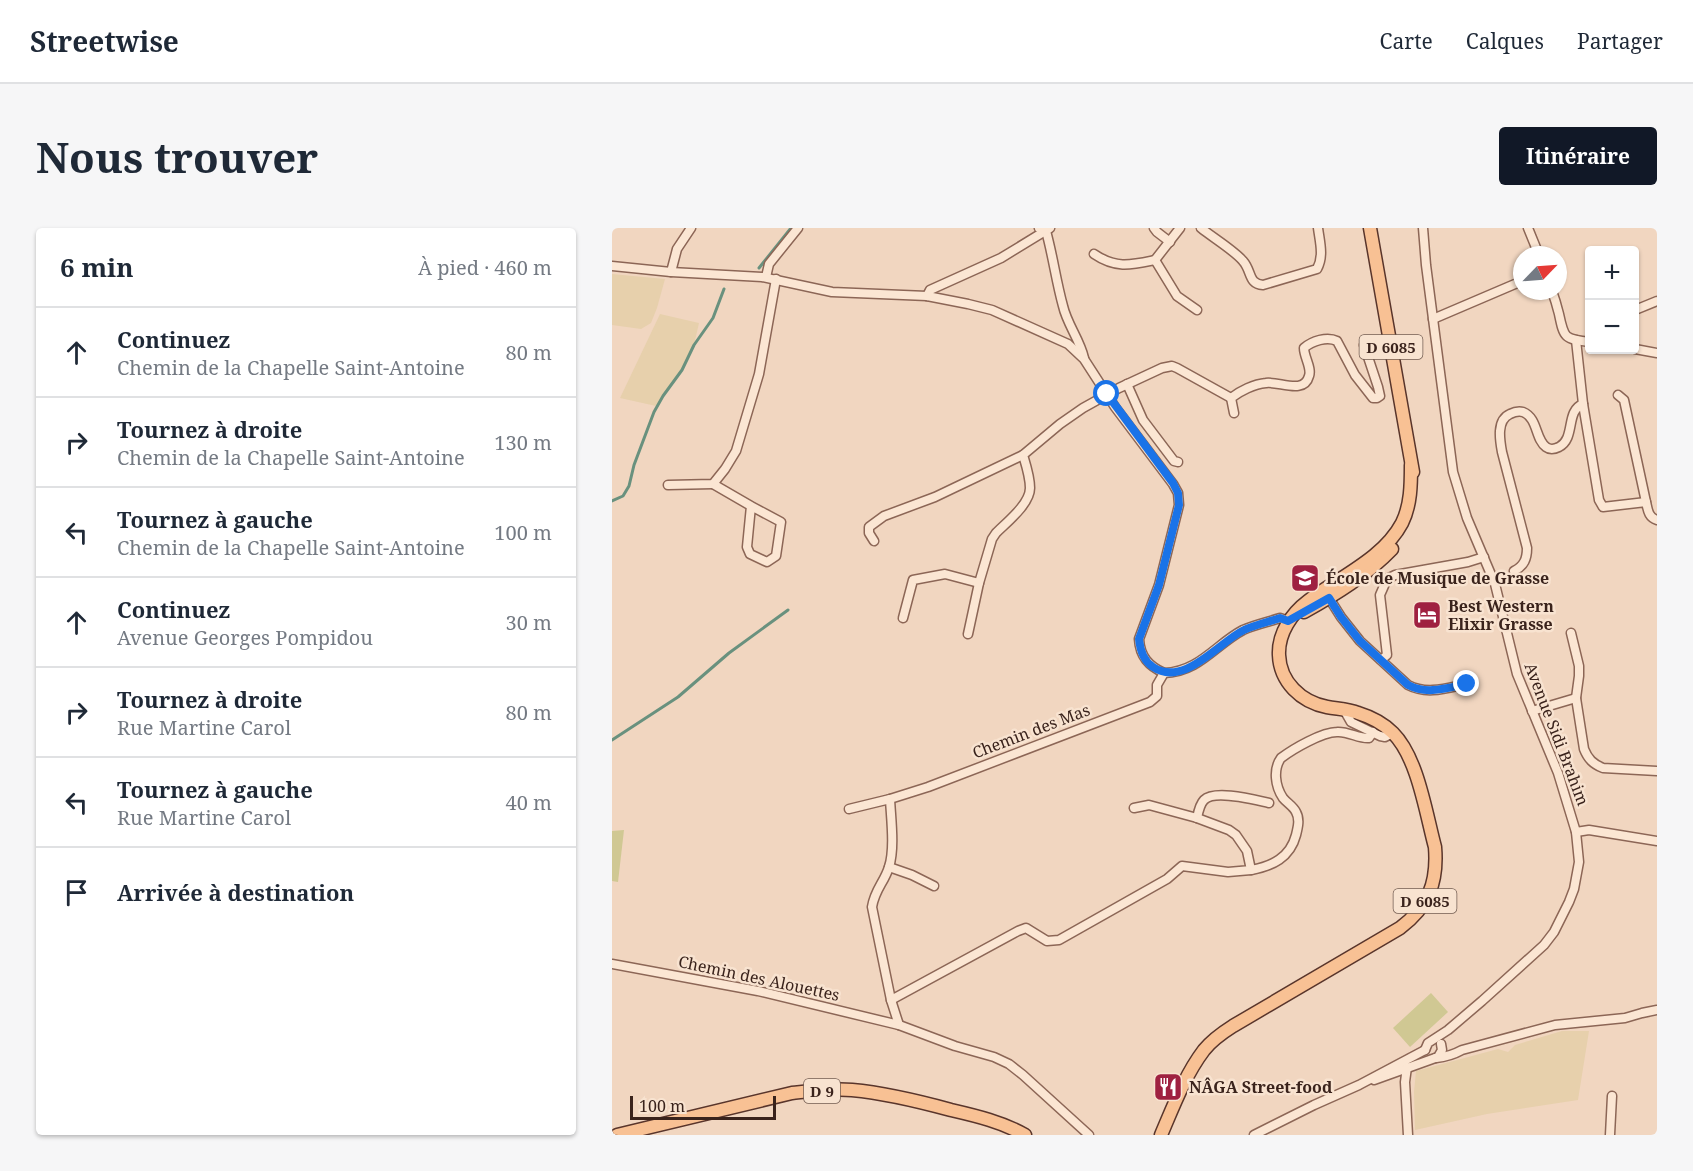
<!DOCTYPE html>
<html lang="fr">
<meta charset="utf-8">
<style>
body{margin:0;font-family:"Noto Serif",serif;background:#f6f6f7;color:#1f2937}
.controls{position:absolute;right:18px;top:18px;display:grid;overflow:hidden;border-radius:6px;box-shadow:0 2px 4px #0004}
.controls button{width:54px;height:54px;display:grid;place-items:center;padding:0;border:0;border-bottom:2px solid #e0e1e3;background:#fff;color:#1f2937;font:30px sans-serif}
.compass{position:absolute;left:901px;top:18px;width:54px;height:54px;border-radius:50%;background:#fff;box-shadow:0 2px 4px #0004;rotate:65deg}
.scale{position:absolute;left:18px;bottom:15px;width:146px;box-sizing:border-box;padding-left:6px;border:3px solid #3a231c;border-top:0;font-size:16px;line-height:21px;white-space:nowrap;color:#3a231c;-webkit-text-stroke:4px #f8e3d0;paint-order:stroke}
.stop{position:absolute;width:18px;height:18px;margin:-14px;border:4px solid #1a73e8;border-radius:50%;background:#fff}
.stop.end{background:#1a73e8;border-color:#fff;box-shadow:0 2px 6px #0008}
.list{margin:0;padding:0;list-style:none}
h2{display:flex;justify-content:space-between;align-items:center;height:78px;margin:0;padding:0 24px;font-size:26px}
h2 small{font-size:20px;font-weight:400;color:#747a83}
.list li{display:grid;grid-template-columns:39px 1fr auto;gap:18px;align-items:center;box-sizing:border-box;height:90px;padding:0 24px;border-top:2px solid #e0e1e3}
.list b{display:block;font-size:22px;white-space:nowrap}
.list p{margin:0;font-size:20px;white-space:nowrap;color:#747a83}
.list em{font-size:20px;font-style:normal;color:#747a83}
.icon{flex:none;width:33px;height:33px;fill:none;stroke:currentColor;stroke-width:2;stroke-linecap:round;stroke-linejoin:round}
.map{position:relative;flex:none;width:1045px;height:907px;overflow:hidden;border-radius:6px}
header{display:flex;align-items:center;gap:36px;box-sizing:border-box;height:84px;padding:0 30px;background:#fff;border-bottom:2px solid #e0e1e3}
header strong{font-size:28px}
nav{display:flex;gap:33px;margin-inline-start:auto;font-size:21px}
.intro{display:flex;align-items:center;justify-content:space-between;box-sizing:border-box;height:144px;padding:0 36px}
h1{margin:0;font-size:42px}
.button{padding:15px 27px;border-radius:6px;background:#111827;color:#fff;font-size:21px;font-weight:700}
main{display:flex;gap:36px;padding:0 36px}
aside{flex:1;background:#fff;border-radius:6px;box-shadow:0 2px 4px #0004}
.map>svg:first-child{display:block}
.farmland{fill:#e7d0ac}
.green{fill:#d0c893}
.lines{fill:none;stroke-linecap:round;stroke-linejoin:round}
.stream{stroke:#69917e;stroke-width:3}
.street-casing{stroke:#8c6656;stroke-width:11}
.primary-casing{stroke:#59352b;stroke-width:15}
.street{stroke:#fbe6d3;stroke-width:8}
.primary{stroke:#f8c194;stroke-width:12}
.route{stroke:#1a73e8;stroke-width:8}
.labels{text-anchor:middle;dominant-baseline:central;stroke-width:5;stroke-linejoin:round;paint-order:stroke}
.shield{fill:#f8e3d0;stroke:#735d52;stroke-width:1.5}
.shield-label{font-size:15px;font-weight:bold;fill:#3a231c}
.poi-label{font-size:16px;font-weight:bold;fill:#3a231c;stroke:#f8e3d0;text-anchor:start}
.street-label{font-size:16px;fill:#3a231c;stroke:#f8e3d0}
</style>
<header>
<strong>Streetwise</strong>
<nav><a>Carte</a><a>Calques</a><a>Partager</a></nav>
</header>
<div class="intro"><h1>Nous trouver</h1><a class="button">Itinéraire</a></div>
<main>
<aside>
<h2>6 min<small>À pied · 460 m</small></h2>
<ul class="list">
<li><svg class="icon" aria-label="ahead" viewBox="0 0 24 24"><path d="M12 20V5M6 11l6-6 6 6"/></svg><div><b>Continuez</b><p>Chemin de la Chapelle Saint-Antoine</p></div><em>80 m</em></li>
<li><svg class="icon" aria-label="right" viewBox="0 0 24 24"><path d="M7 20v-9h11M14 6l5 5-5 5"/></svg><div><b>Tournez à droite</b><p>Chemin de la Chapelle Saint-Antoine</p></div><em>130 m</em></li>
<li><svg class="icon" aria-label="left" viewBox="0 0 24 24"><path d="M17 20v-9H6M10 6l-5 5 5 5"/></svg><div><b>Tournez à gauche</b><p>Chemin de la Chapelle Saint-Antoine</p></div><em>100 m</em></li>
<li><svg class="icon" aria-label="ahead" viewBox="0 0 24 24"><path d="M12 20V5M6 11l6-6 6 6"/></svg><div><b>Continuez</b><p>Avenue Georges Pompidou</p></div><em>30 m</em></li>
<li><svg class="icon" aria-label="right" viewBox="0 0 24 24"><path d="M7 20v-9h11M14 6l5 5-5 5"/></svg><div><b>Tournez à droite</b><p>Rue Martine Carol</p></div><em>80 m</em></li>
<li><svg class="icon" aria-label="left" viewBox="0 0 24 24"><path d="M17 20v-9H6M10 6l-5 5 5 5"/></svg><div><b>Tournez à gauche</b><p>Rue Martine Carol</p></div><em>40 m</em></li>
<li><svg class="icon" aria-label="arrive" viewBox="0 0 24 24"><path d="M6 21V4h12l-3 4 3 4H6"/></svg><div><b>Arrivée à destination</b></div></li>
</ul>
</aside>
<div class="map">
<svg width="1045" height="907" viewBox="0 0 1045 907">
<rect width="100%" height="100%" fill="#f1d6c0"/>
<g class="farmland">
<path d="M0 46 53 51 45 80 39 95 29 101 0 97Z"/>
<path d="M48 86 87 95 82 117 70 142 44 178 8 170Z"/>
<path d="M950 803H977L966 872 875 886 803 902 802 864 804 843 886 821 896 824 903 817Z"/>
</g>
<g class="green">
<path d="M12 602 6 654 0 653V603Z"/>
<path d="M819 765 836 784 798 819 781 800Z"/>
</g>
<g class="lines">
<g class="stream">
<path d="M147 40 179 0"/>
<path d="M0 273 11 268 17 258 22 237 42 184 51 168 70 142 82 117 101 90 112 61"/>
<path d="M0 512 66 469 117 425 176 382"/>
</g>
<g class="street-casing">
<g id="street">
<path d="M427 0 434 3C441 28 444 53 451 78 455 96 468 112 472 130"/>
<path d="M542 0 545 4 558 14"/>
<path d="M589 0C600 9 623 23 631 33 640 43 636 56 651 57L705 41C712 28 708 15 706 0"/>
<path d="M811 0 814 37 841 244 855 290 883 356 905 446 946 545 964 604 967 634 962 661 957 674 942 704 932 717 870 773 836 802 816 815 813 822"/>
<path d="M916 0 927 27"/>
<path d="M482 26C504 41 519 37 543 32L568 0"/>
<path d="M543 32 565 68 585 82"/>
<path d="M0 38 59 44 150 49 220 64 315 68 356 76 380 82 456 116 472 131 503 179 561 256 566 265 567 277 547 357 527 411C528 429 537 438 552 445 587 444 604 416 631 402 642 397 656 394 668 390L677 393"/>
<path d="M59 44 65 21 79 0"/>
<path d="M154 49 157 36 186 0"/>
<path d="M940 63C943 71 945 78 947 86 952 110 952 111 978 114"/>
<path d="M315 68 318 62 389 30 438 0"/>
<path d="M1023 82 1045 73"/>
<path d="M821 91 910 53"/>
<path d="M964 112 971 176 987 272 991 279 1034 274C1036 282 1036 289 1045 292"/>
<path d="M1023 121 1045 125"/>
<path d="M515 156 531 192 562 233 566 234"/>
<path d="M1006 167 1012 172 1034 274"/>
<path d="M622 185 619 170C628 163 642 156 654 155 667 153 692 167 697 148 700 140 692 129 692 120 700 113 715 108 725 113L743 147 761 170H765L768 168 766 159 752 117"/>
<path d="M101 256 139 278 135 319 138 326 155 334 164 328 169 294 139 278"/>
<path d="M56 257 101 256 113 241 124 223 147 146 164 51"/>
<path d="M262 313 257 305V299L272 288 323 269 411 227"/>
<path d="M902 343C912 338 915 331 915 320L890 224C888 213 884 192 898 186 902 184 907 183 911 184 926 190 923 211 934 219 938 222 943 221 947 219 964 210 953 183 971 176"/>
<path d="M717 370 729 389 748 413 796 457C815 467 835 460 854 456"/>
<path d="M291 390 301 352 333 346 367 355"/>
<path d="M959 405 967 438V448L964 470 972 521C976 531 981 536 991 540L1045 543"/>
<path d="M356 406 367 355 380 311 384 305C395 294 418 276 418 260 418 249 414 237 411 227L448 196 471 180 507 160 550 140 560 138 565 140 619 170"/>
<path d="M769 432 775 427 768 367 775 351 783 347 856 334 872 329"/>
<path d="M731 480 739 494 768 508 773 509 781 505"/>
<path d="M920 483 964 470"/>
<path d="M237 581 278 571"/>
<path d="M585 590C586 585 588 576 592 572 603 561 643 572 657 575"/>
<path d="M964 604 977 602 1045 613"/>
<path d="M277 639 300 647 322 658"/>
<path d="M639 642C660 638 678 630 684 607 686 599 688 591 684 584 681 578 675 575 671 570 663 558 661 541 669 530 681 521 710 504 725 504 736 503 747 511 757 510L761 504"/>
<path d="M0 736 146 763 287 797 343 818 382 829 397 836 411 847 477 907"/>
<path d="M279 772 406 703 414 700 435 713 447 712 555 651 570 638 616 644 639 642 635 623 624 607 617 602 585 590 537 577 522 580"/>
<path d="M287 797 279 772 260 679C263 661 272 655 277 639 283 620 279 591 278 571L316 559 538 474 545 468V457L552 445"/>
<path d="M824 830C834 829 841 827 850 822L943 797 1013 790 1030 785 1045 782"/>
<path d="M795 839 793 854 796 907"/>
<path d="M762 852 826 829 830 822 829 816"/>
<path d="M642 907 702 877 747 857 813 822"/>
<path d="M998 907 1000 868"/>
</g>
</g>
<g class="primary-casing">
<g id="primary">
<path d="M758 0 801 244"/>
<path d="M692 384C724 366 755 347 780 321"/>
<path d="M5 907 180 865C199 863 220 860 240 862 273 865 306 873 339 882 365 888 390 894 413 907"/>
<path d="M549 907C561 879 573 847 592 822 600 812 610 805 621 798L788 700C816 679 826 655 823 619 814 586 806 530 781 505 772 496 759 489 746 485 736 481 726 481 715 479 689 474 668 454 667 427 666 405 680 385 696 373 727 349 771 331 790 295 799 277 799 256 799 237"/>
</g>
</g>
<use href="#street" class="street"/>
<use href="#primary" class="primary"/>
</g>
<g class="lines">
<path class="route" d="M495 166 561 255 566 265 567 277 547 357 527 411C528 422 532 433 541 439 572 460 607 414 632 402 643 397 656 394 668 390L676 393 717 370 729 389 748 413 796 457C815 467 835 460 855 456"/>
</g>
<defs>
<g id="school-square" transform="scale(1.5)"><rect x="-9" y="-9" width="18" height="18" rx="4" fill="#9f2141" stroke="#f8e3d0"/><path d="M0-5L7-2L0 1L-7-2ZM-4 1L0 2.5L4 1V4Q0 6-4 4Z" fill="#fff"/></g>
<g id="hotel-square" transform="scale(1.5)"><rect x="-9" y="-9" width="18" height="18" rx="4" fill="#9f2141" stroke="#f8e3d0"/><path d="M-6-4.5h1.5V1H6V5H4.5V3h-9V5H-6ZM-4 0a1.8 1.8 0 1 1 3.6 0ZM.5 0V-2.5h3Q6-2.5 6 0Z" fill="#fff"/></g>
<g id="restaurant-square" transform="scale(1.5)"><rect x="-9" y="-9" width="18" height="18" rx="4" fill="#9f2141" stroke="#f8e3d0"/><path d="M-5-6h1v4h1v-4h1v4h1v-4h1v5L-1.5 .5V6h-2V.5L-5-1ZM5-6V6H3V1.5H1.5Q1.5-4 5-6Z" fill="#fff"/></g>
</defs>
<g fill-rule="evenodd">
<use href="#school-square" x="693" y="350"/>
<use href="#hotel-square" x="815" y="387"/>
<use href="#restaurant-square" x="556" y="859"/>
</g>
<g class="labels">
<g class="shield">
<rect x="747.5" y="107" width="63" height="24" rx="4.5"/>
<rect x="781.5" y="661" width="63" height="24" rx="4.5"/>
<rect x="192" y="851" width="36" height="24" rx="4.5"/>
</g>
<g class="shield-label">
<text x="779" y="119">D 6085</text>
<text x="813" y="673">D 6085</text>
<text x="210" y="863">D 9</text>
</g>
<g class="poi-label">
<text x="714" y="350">École de Musique de Grasse</text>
<text x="836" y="378">Best Western<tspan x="836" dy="18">Elixir Grasse</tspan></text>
<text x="577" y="859">NÂGA Street-food</text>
</g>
<g class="street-label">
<text transform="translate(419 503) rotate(-21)">Chemin des Mas</text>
<text transform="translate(945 506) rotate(69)">Avenue Sidi Brahim</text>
<text transform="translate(147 750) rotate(12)">Chemin des Alouettes</text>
</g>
</g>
</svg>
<div class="controls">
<button>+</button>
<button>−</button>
</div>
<svg class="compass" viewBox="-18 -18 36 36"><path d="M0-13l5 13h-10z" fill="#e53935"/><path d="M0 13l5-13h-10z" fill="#747a83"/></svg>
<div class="scale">100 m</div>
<div class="stop" style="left:495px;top:166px"></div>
<div class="stop end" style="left:855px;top:456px"></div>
</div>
</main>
